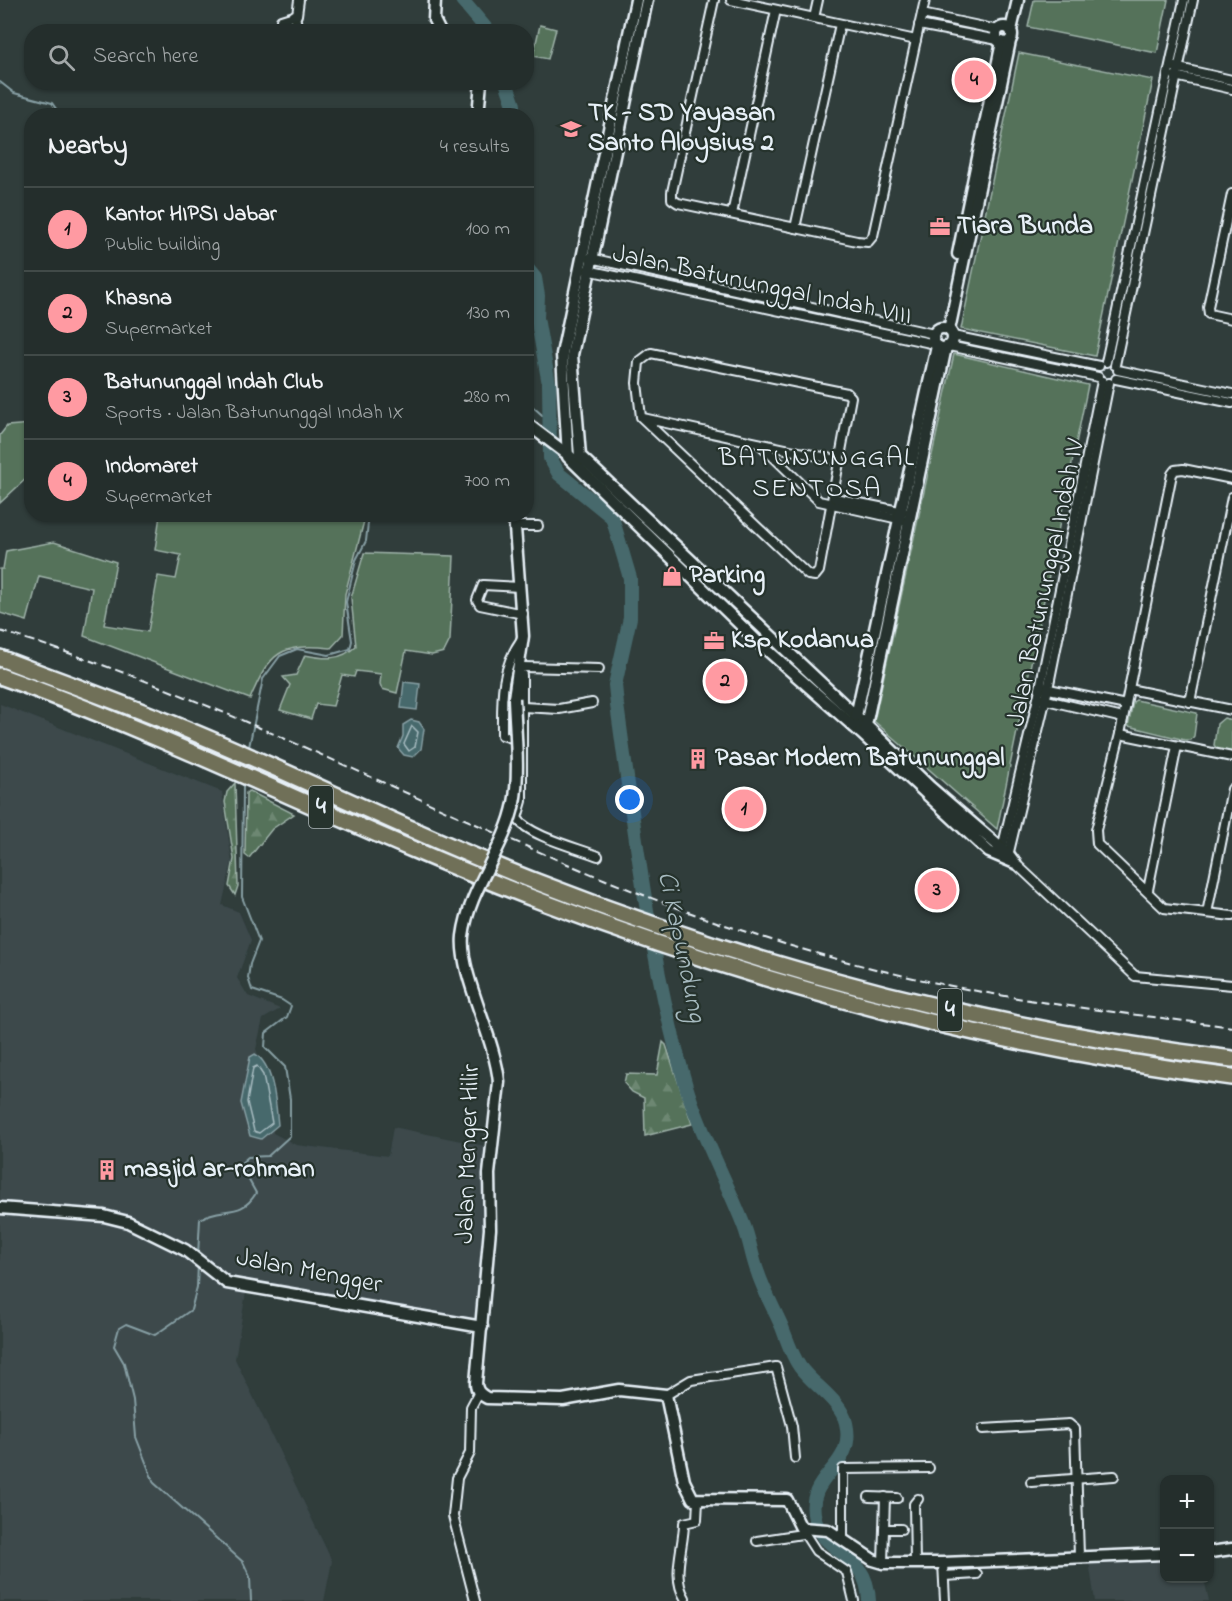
<!DOCTYPE html>
<meta charset="utf-8">
<style>
body{margin:0;font-family:"Indie Flower",sans-serif;background:#303a38;color:#f1f3f6}
.controls{position:absolute;right:18px;bottom:18px;display:grid;overflow:hidden;border-radius:12px;box-shadow:0 2px 4px #0004}
.controls button{width:54px;height:54px;display:grid;place-items:center;padding:0;border:0;border-bottom:2px solid #414a48;background:#242e2c;color:#f1f3f6;font:30px sans-serif}
.you{position:absolute;left:630px;top:800px;width:21px;height:21px;margin:-15px;border:4px solid #fff;border-radius:50%;background:#1a73e8;box-shadow:0 0 0 9px #1a73e833}
.badge{display:grid;place-items:center;width:39px;height:39px;border-radius:50%;background:#ff9aa2;color:#111;font-size:20px;font-weight:700}
.pin{position:absolute;translate:-50% -50%;border:3px solid #fff;box-shadow:0 2px 6px #0006}
.list{margin:0;padding:0;list-style:none}
h2{display:flex;justify-content:space-between;align-items:center;height:78px;margin:0;padding:0 24px;font-size:26px}
h2 small{font-size:20px;font-weight:400;color:#a3a8a9}
.list li{display:grid;grid-template-columns:39px 1fr auto;gap:18px;align-items:center;box-sizing:border-box;height:84px;padding:0 24px;border-top:2px solid #414a48}
.list b{display:block;font-size:22px;white-space:nowrap}
.list p{margin:0;font-size:20px;white-space:nowrap;color:#a3a8a9}
.list em{font-size:20px;font-style:normal;color:#a3a8a9}
.icon{flex:none;width:33px;height:33px;fill:none;stroke:currentColor;stroke-width:2;stroke-linecap:round;stroke-linejoin:round}
.map{position:relative;flex:none;width:1232px;height:1601px;overflow:hidden}
.search{position:absolute;background:#242e2c;box-shadow:0 2px 4px #0004;left:24px;top:24px;width:510px;height:66px;display:flex;align-items:center;gap:15px;box-sizing:border-box;padding:0 21px;border-radius:24px;color:#a3a8a9;font-size:22px}
.panel{position:absolute;background:#242e2c;box-shadow:0 2px 4px #0004;left:24px;top:108px;width:510px;height:414px;border-radius:24px}
.map>svg:first-child{display:block}
.built{fill:#3c494c}
.green{fill:#54725a;stroke:#9eb2a9;stroke-width:1.5}
.forest{fill:url(#forest-firs);stroke:#9eb2a9;stroke-width:1.5}
.water{fill:#46696c;stroke:#879fa4;stroke-width:1.5}
.lines{fill:none;stroke-linecap:round;stroke-linejoin:round}
.shore{stroke:#a7bbc0;stroke-width:1.5}
.stream{stroke:#879fa4;stroke-width:2}
.river{stroke:#46696c;stroke-width:14}
.minor-casing{stroke:#e8f1f8;stroke-width:12}
.tertiary-casing{stroke:#e8f1f8;stroke-width:15}
.motorway-casing{stroke:#e8f1f8;stroke-width:20}
.minor{stroke:#26332d;stroke-width:8}
.tertiary{stroke:#26332d;stroke-width:10}
.motorway{stroke:#706f59;stroke-width:15}
.rail{stroke:#e8f1f8;stroke-width:2;stroke-dasharray:9 4.5;stroke-linecap:butt}
.tertiary-bridge-casing{stroke:#e8f1f8;stroke-width:15;stroke-linecap:butt}
.tertiary-bridge{stroke:#26332d;stroke-width:10}
.labels{text-anchor:middle;dominant-baseline:central;stroke-width:4.5;stroke-linejoin:round;paint-order:stroke}
.shield{fill:#26332d;stroke:#aeb8bb;stroke-width:1.5}
.shield-label{font-size:24px;font-weight:bold;fill:#e8f1f8}
.poi-label{font-size:26px;font-weight:bold;fill:#e8f1f8;stroke:#26332d;text-anchor:start}
.street-label{font-size:26px;fill:#e8f1f8;stroke:#26332d}
.neighbourhood-label{font-size:27px;letter-spacing:1.5px;fill:#e8f1f8;stroke:#26332d}
.water-label{font-size:27px;font-style:italic;fill:#a7bbc0;stroke:#26332d}
</style>
<div class="map">
<svg width="1232" height="1601" viewBox="0 0 1232 1601">
<defs>
<pattern id="forest-firs" width="22" height="20" patternUnits="userSpaceOnUse" patternTransform="scale(1.5)"><rect width="22" height="20" fill="#54725a"/><path d="M5 1l3.5 6h-7zM16 11l3.5 6h-7z" fill="#6d8772"/></pattern>
</defs>
<rect width="100%" height="100%" fill="#303d3b"/>
<filter id="ink" filterUnits="userSpaceOnUse"><feTurbulence type="fractalNoise" baseFrequency=".0167" numOctaves="2"/><feDisplacementMap in="SourceGraphic" scale="12" xChannelSelector="R" yChannelSelector="G"/><feConvolveMatrix kernelMatrix="1 2 1 2 8 2 1 2 1" color-interpolation-filters="sRGB"/></filter>
<g filter="url(#ink)">
<g class="built">
<path d="M0 704 222 792 232 862 222 905 239 912 251 940 237 978 248 996 280 1009 263 1019 256 1049 270 1089 273 1133 296 1145 388 1156 393 1127 490 1147 474 1328 246 1292 235 1359 332 1561 324 1601H0Z"/>
<path d="M1164 1558V1578L1204 1579 1209 1601H1095L1089 1561Z"/>
</g>
<g class="green">
<path d="M1034 0H1168L1157 53 1028 27Z"/>
<path d="M540 25 556 29 548 59 533 56Z"/>
<path d="M1019 53 1153 80 1095 356 961 329Z"/>
<path d="M954 354 1088 385 997 829 874 721Z"/>
<path d="M31 424V474L0 503V435L7 426Z"/>
<path d="M362 514 364 521 345 594 343 635 331 648C280 643 270 652 250 699L84 636 92 588 39 576 27 621 0 613V569H3L6 551 54 542 116 562 104 625 148 632 158 576 176 579 181 555 155 550 160 515Z"/>
<path d="M364 553 454 556 450 640 444 652 432 655 406 651 397 693 382 689 380 684 381 674 356 671 354 677 342 675 333 706 316 704 311 719 280 710 290 685 283 677 296 675 305 655C325 659 341 661 356 646L351 598Z"/>
<path d="M1136 700 1197 713 1194 736 1191 740H1185L1128 726 1133 702Z"/>
<path d="M1224 718 1232 720V753L1218 750 1214 745 1217 724Z"/>
</g>
<g class="forest">
<path d="M235 783 238 886 235 895 229 886 234 859 225 802 227 792Z"/>
<path d="M249 791 294 814 272 829 249 858 245 855 246 793Z"/>
<path d="M663 1042 666 1045 692 1124 645 1136 644 1098 632 1092 624 1083 626 1074 657 1075Z"/>
</g>
<g class="water">
<path d="M404 682 420 684 417 710 401 708Z"/>
<path d="M411 720 419 722 424 729 421 749 413 757 404 755 398 748 403 736V725Z"/>
<path d="M255 1054C274 1065 276 1105 278 1125L261 1139 250 1136 241 1103 250 1057Z"/>
</g>
<g class="lines">
<g class="shore">
<path d="M412 726 418 732 415 747 409 751 404 744Z"/>
<path d="M257 1066 263 1075 272 1123 259 1133 254 1131 247 1102 253 1068Z"/>
</g>
<g class="stream">
<path d="M442 25 449 32"/>
<path d="M0 82 14 93 52 103 61 116"/>
<path d="M431 110V116"/>
<path d="M532 406 550 422"/>
<path d="M249 747 263 679 280 656 297 649 329 655 350 649 352 641 346 602 356 560 366 541 369 514"/>
<path d="M198 1255 200 1219C222 1205 241 1219 256 1193L240 1164 248 1157 268 1156 290 1136V1099L285 1067 265 1047 266 1033 287 1017 291 1006 282 1000 252 990 248 978 250 964 259 941 242 897 243 785"/>
<path d="M198 1264 197 1287 191 1310 155 1335 126 1324 119 1328 114 1346 124 1363 133 1400 136 1437 154 1483 243 1562 250 1577 251 1601"/>
</g>
<g class="river">
<path d="M462 0 489 32"/>
<path d="M506 82 514 105 513 116"/>
<path d="M526 267 535 278 538 296 537 318 549 384 550 458 559 474 612 517 630 578V618L615 685 617 705C635 833 650 962 686 1086 701 1135 726 1179 744 1226 750 1241 752 1258 758 1273 764 1291 774 1309 782 1327 787 1340 792 1356 800 1367 813 1385 841 1401 846 1423 857 1469 804 1474 815 1519 824 1556 867 1550 869 1601"/>
</g>
<g class="minor-casing">
<g id="minor">
<path d="M714 0 672 192V199L678 203 857 241 868 242 873 236 916 40"/>
<path d="M731 0 916 40 925 0"/>
<path d="M922 14 998 30"/>
<path d="M295 15 298 32"/>
<path d="M814 18 818 0"/>
<path d="M919 25 998 40"/>
<path d="M284 32 281 20 297 15 299 0"/>
<path d="M1174 67 1232 80"/>
<path d="M1175 76 1232 89"/>
<path d="M300 82H383"/>
<path d="M1232 194 1208 307 1209 314 1232 319"/>
<path d="M732 214 776 10"/>
<path d="M795 228 840 24"/>
<path d="M590 258 934 334"/>
<path d="M587 270 935 344"/>
<path d="M953 336 1099 366"/>
<path d="M949 346 1098 377"/>
<path d="M651 353 847 393 851 397 819 571 815 576 808 575 641 417 637 383 639 362Z"/>
<path d="M1106 362 1184 0"/>
<path d="M1115 365 1193 0"/>
<path d="M1118 370 1232 394"/>
<path d="M1116 379 1232 403"/>
<path d="M643 418 841 461"/>
<path d="M760 444 819 501 903 520"/>
<path d="M835 498 904 512"/>
<path d="M514 526H538"/>
<path d="M520 587 483 585 477 600 480 605 523 614"/>
<path d="M523 667 599 669"/>
<path d="M522 675V801L517 818C528 836 578 848 598 856"/>
<path d="M1044 688 1126 705"/>
<path d="M1129 689 1172 474 1175 470 1183 469 1232 479"/>
<path d="M1042 699 1123 718"/>
<path d="M1190 702 1232 497"/>
<path d="M523 707 559 709 592 703"/>
<path d="M1232 710 1129 689 1120 734 1232 757"/>
<path d="M1120 734 1096 830 1097 844 1164 908 1232 916"/>
<path d="M518 740 502 735C502 700 500 670 521 640"/>
<path d="M1001 853 1038 698 1102 381"/>
<path d="M1008 856 1048 689 1109 383"/>
<path d="M1015 863 1135 976 1232 985"/>
<path d="M1148 890 1177 746"/>
<path d="M1207 913 1232 789"/>
<path d="M666 1395 691 1380 776 1367 792 1426 795 1458"/>
<path d="M983 1429 1069 1424 1075 1429 1079 1556"/>
<path d="M1031 1482 1114 1476"/>
<path d="M869 1497 897 1498"/>
<path d="M801 1528 816 1551 847 1572 854 1601"/>
<path d="M884 1529H901"/>
<path d="M843 1537V1469L929 1468"/>
<path d="M757 1541 802 1534"/>
<path d="M883 1563 885 1497"/>
<path d="M915 1563 914 1504 918 1499"/>
<path d="M943 1563 945 1601"/>
<path d="M944 1576 977 1574"/>
<path d="M685 1598C671 1576 684 1547 684 1523L697 1520 698 1500"/>
<path d="M475 1601 453 1516 457 1478 470 1453 471 1407 479 1392"/>
</g>
</g>
<g class="tertiary-casing">
<g id="tertiary">
<path d="M435 0 434 20 440 32"/>
<path d="M636 0 562 354 568 457 758 642 860 732 866 725 856 716 854 727"/>
<path d="M647 0 572 355 580 456 856 716"/>
<circle cx="1004" cy="35" r="8"/>
<path d="M1011 30 1018 0"/>
<path d="M478 116 481 82"/>
<path d="M958 254 1002 42"/>
<circle cx="943" cy="338" r="10"/>
<path d="M949 330 1010 41"/>
<path d="M526 423 571 457"/>
<path d="M514 698 523 636 514 514"/>
<path d="M856 716 937 346"/>
<path d="M860 732 989 852 1015 863 1009 855 930 787 866 725 946 347"/>
<path d="M499 1082 489 1174 490 1229 476 1383C476 1391 480 1394 487 1398L563 1400 619 1390 666 1395 684 1481 693 1499 787 1500 801 1528 828 1530 873 1560 883 1563H943L1164 1554"/>
<path d="M0 1208 104 1216 128 1222 185 1250 227 1283 482 1327"/>
<path d="M1210 1552 1232 1549"/>
</g>
</g>
<g class="motorway-casing">
<g id="motorway">
<path d="M0 658C65 683 131 706 195 733 310 781 421 837 537 882 760 969 994 1030 1232 1059"/>
<path d="M0 676C185 742 360 833 543 902 765 987 996 1047 1232 1077"/>
</g>
</g>
<use href="#minor" class="minor"/>
<use href="#tertiary" class="tertiary"/>
<use href="#motorway" class="motorway"/>
<path class="rail" d="M0 631C228 699 438 816 659 901 771 944 888 976 1005 996 1080 1009 1157 1017 1232 1027"/>
<g class="tertiary-bridge-casing">
<path id="tertiary-bridge" d="M499 1082C495 1037 459 974 463 936 469 888 505 849 514 803 520 774 515 728 514 698"/>
</g>
<use href="#tertiary-bridge" class="tertiary-bridge"/>
</g>
</g>
<defs>
<g id="school-bare" transform="scale(1.62)"><path d="M0-5L7-2L0 1L-7-2ZM-4 1L0 2.5L4 1V4Q0 6-4 4Z" fill="#ff9aa2" stroke="#26332d" stroke-width="2.5" paint-order="stroke"/></g>
<g id="office-bare" transform="scale(1.62)"><path d="M-6-3h4V-5.5h4V-3h4V5H-6ZM-1-4.5V-3h2v-1.5ZM-6 0V1H6V0Z" fill="#ff9aa2" stroke="#26332d" stroke-width="2.5" paint-order="stroke"/></g>
<g id="shop-bare" transform="scale(1.62)"><path d="M-5-2.5h2.3a2.7 3.5 0 0 1 5.4 0H5L5.5 6h-11ZM-1.5-2.5h3a1.5 2.3 0 0 0-3 0Z" fill="#ff9aa2" stroke="#26332d" stroke-width="2.5" paint-order="stroke"/></g>
<g id="building-bare" transform="scale(1.62)"><path d="M-4-6H4V6H1V3H-1V6H-4ZM-2.5-4.3h1.7v1.8h-1.7ZM.8-4.3h1.7v1.8H.8ZM-2.5-1h1.7V.8h-1.7ZM.8-1h1.7V.8H.8Z" fill="#ff9aa2" stroke="#26332d" stroke-width="2.5" paint-order="stroke"/></g>
</defs>
<g fill-rule="evenodd">
<use href="#school-bare" x="571" y="129"/>
<use href="#office-bare" x="940" y="227"/>
<use href="#shop-bare" x="672" y="576"/>
<use href="#office-bare" x="714" y="641"/>
<use href="#building-bare" x="698" y="759"/>
<use href="#building-bare" x="107" y="1170"/>
</g>
<g class="labels">
<g class="shield">
<rect x="309" y="786" width="24" height="42" rx="4.5"/>
<rect x="938" y="989" width="24" height="42" rx="4.5"/>
</g>
<g class="shield-label">
<text x="321" y="807">4</text>
<text x="950" y="1010">4</text>
</g>
<g class="poi-label">
<text x="588" y="114">TK - SD Yayasan<tspan x="588" dy="30">Santo Aloysius 2</tspan></text>
<text x="957" y="227">Tiara Bunda</text>
<text x="689" y="576">Parking</text>
<text x="731" y="641">Ksp Kodanua</text>
<text x="715" y="759">Pasar Modern Batununggal</text>
<text x="124" y="1170">masjid ar-rohman</text>
</g>
<g class="street-label">
<text transform="translate(762 286) rotate(12)">Jalan Batununggal Indah VIII</text>
<text transform="translate(1047 583) rotate(-78)">Jalan Batununggal Indah IV</text>
<text transform="translate(469 1154) rotate(-88)">Jalan Menger Hilir</text>
<text transform="translate(309 1272) rotate(11)">Jalan Mengger</text>
</g>
<g class="neighbourhood-label">
<text x="817" y="458">BATUNUNGGAL<tspan x="817" dy="31">SENTOSA</tspan></text>
</g>
<g class="water-label">
<text transform="translate(681 947) rotate(78)">Ci Kapundung</text>
</g>
</g>
</svg>
<div class="controls">
<button>+</button>
<button>−</button>
</div>
<div class="you"></div>
<div class="pin badge" style="left:744px;top:809px">1</div>
<div class="pin badge" style="left:725px;top:681px">2</div>
<div class="pin badge" style="left:937px;top:890px">3</div>
<div class="pin badge" style="left:974px;top:80px">4</div>
<div class="search"><svg class="icon" aria-label="search" viewBox="0 0 24 24"><circle cx="10" cy="10" r="6"/><path d="M15 15l6 6"/></svg>Search here</div>
<section class="panel">
<h2>Nearby<small>4 results</small></h2>
<ul class="list">
<li><span class="badge">1</span><div><b>Kantor HIPSI Jabar</b><p>Public building</p></div><em>100 m</em></li>
<li><span class="badge">2</span><div><b>Khasna</b><p>Supermarket</p></div><em>130 m</em></li>
<li><span class="badge">3</span><div><b>Batununggal Indah Club</b><p>Sports · Jalan Batununggal Indah IX</p></div><em>280 m</em></li>
<li><span class="badge">4</span><div><b>Indomaret</b><p>Supermarket</p></div><em>700 m</em></li>
</ul>
</section>
</div>
